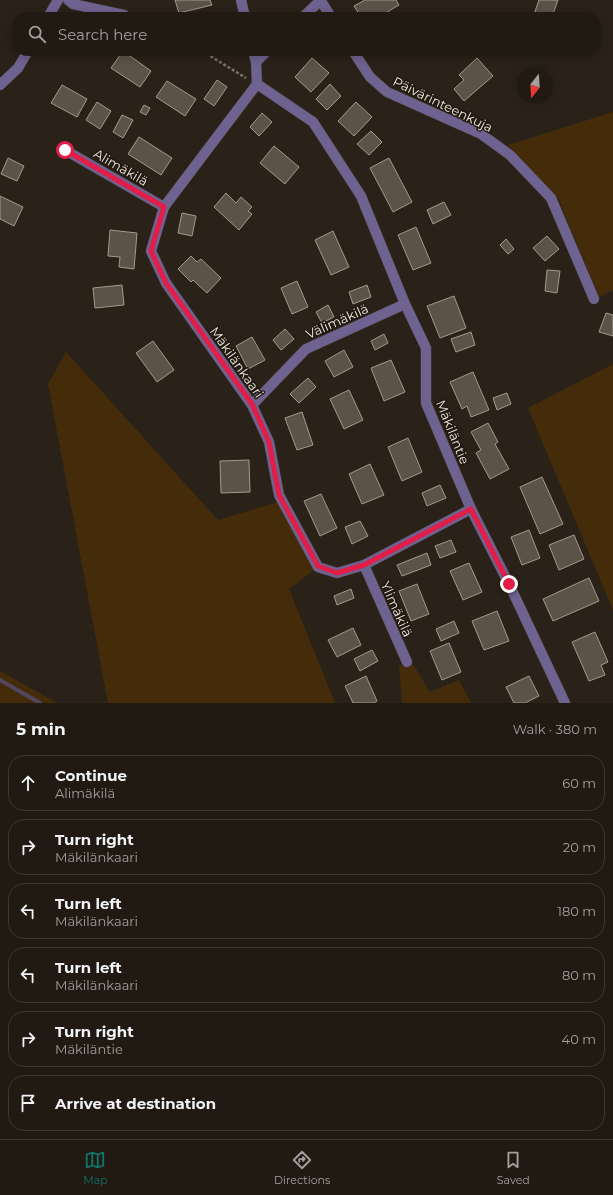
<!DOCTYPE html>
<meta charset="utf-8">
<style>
body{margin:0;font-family:Montserrat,sans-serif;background:#28231b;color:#f1f3f6}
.compass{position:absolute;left:517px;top:68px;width:36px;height:36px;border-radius:50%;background:#201a12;box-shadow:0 2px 10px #0003;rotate:197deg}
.stop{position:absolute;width:12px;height:12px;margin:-9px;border:3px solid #e11d48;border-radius:50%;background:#fff}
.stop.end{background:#e11d48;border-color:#fff;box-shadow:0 1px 4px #0008}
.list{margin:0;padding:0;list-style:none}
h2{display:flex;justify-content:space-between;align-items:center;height:52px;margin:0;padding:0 16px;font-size:17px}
h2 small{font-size:13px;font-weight:400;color:#a2a19f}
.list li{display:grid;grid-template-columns:26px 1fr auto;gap:12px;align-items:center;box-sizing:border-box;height:56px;margin:0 8px 8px;padding:0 8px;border:1px solid #3d3832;border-radius:16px}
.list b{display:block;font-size:15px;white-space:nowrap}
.list p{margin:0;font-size:13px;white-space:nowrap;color:#a2a19f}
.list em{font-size:13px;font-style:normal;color:#a2a19f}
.icon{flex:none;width:22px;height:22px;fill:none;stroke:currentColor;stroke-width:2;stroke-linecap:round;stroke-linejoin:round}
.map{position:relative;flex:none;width:613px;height:703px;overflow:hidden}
.search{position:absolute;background:#201a12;box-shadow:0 2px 10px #0003;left:12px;right:12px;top:12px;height:44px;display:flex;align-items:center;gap:10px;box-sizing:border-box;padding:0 14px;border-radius:16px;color:#a2a19f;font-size:15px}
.sheet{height:436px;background:#201a12}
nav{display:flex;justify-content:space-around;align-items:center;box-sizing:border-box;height:56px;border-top:1px solid #3d3832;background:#201a12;font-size:11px;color:#a2a19f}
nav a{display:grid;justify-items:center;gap:2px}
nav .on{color:#0f766e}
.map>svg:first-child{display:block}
.green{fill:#442c0b}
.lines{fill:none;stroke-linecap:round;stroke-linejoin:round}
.stream{stroke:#52465f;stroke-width:4}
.building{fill:#5b5248;stroke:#a4998e}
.minor-casing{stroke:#463e35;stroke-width:11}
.path{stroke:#7a736b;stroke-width:2.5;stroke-dasharray:3 2;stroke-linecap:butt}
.minor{stroke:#6e6290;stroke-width:10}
.route{stroke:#e11d48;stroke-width:5}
.labels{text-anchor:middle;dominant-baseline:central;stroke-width:3;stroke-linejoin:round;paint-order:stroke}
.street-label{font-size:13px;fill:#f0ebe4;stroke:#20180f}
</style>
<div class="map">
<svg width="613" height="703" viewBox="0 0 613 703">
<rect width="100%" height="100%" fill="#2a2218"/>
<g class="green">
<path d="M613 112V290L599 297 558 198 508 145Z"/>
<path d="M66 352 218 520 282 501 318 567 289 589 335 703H108L48 384Z"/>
<path d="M613 364V610L528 408Z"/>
<path d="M411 661 430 692 459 680 471 703H402L399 666Z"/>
<path d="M0 671 57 703H0Z"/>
</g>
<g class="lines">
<path class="stream" d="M0 680 40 703"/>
</g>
<g class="building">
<path d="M175 0H210L212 5 179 13Z"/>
<path d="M365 0H396L399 5 382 15 384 17H361L354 6Z"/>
<path d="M539 0H558L552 17H533Z"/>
<path d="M123 51 151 71 140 87 111 68Z"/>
<path d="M312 58 329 73 311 92 295 77Z"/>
<path d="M477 58 493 76 464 101 454 89 464 80 459 75Z"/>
<path d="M217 80 227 87 214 106 204 99Z"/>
<path d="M167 81 196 99 185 116 156 97Z"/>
<path d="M330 84 341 96 327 110 316 99Z"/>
<path d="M62 85 87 99 77 117 51 103Z"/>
<path d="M97 102 111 111 100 129 86 120Z"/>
<path d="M356 102 372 117 354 136 338 121Z"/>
<path d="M144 105 150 108 146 115 140 112Z"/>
<path d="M262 113 272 122 259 136 250 127Z"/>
<path d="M122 115 133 120 123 138 113 132Z"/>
<path d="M371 131 382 142 369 155 357 144Z"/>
<path d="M139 137 172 158 161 175 128 154Z"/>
<path d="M274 146 299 167 285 184 260 163Z"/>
<path d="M8 158 24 166 17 181 1 174Z"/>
<path d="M389 158 412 202 393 212 370 168Z"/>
<path d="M226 193 236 203 241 197 252 207 248 211 252 214 239 230 214 207Z"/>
<path d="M0 196 23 207 14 226 0 219Z"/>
<path d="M444 202 451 215 433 224 427 210Z"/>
<path d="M182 213 196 216 192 236 178 233Z"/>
<path d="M416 227 431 263 413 270 398 235Z"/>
<path d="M110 230 137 233 134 269 119 267 120 257 108 256Z"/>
<path d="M333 231 349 267 331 275 315 240Z"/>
<path d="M547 236 559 249 545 261 533 248Z"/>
<path d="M506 239 514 249 508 254 500 245Z"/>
<path d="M191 256 197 262 201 259 221 278 207 293 193 280 191 282 178 269Z"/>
<path d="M547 270 560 271 557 293 545 291Z"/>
<path d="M297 281 308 307 292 314 281 288Z"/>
<path d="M122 285 124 305 95 308 93 288Z"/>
<path d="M367 285 371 297 353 304 349 292Z"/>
<path d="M454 296 466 328 440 338 427 306Z"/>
<path d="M328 305 334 317 322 323 316 312Z"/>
<path d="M606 313 613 315V336L599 332Z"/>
<path d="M285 329 294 339 281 350 273 340Z"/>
<path d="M471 332 475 345 456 352 451 339Z"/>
<path d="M384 334 388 343 375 350 371 341Z"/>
<path d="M252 337 265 360 248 369 236 346Z"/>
<path d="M153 341 174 370 157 382 136 353Z"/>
<path d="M344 350 353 367 334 377 325 361Z"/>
<path d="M391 360 405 392 384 401 371 368Z"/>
<path d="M473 372 489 410 471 417 467 406 462 409 450 382Z"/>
<path d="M308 378 316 387 299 403 290 394Z"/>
<path d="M349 390 363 420 344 429 330 399Z"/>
<path d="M507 393 511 404 497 410 493 398Z"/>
<path d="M302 412 313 445 297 450 285 418Z"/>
<path d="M488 423 498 442 495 444 509 469 490 479 476 453 481 450 471 432Z"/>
<path d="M408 438 422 472 402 481 388 447Z"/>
<path d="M249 460 250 492 221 493 220 461Z"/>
<path d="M370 464 384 495 362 504 349 474Z"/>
<path d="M542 477 563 524 540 534 520 487Z"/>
<path d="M440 485 446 498 427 506 422 493Z"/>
<path d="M321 494 337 528 320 536 304 501Z"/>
<path d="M360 521 368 536 352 544 345 527Z"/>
<path d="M529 530 540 558 522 565 511 537Z"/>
<path d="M574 535 584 559 559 570 549 545Z"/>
<path d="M451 540 456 552 440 558 435 546Z"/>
<path d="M427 553 431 565 402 576 397 565Z"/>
<path d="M469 563 482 592 463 600 450 571Z"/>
<path d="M589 578 599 601 553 621 543 599Z"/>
<path d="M417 584 429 614 411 621 399 591Z"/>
<path d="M351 589 354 598 337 605 334 596Z"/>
<path d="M497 611 509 641 484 650 472 621Z"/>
<path d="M454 621 459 633 441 641 436 629Z"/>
<path d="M353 628 361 645 337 657 328 640Z"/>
<path d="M595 632 608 662 601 665 605 675 589 681 572 642Z"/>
<path d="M449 643 461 672 442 680 430 651Z"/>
<path d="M372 650 378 661 360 671 354 659Z"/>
<path d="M366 676 377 701 374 703H353L345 686Z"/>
<path d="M529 676 539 696 525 703H514L506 687Z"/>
</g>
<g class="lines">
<g class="minor-casing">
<g id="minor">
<path d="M68 0 73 4 124 15"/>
<path d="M241 0 245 17"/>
<path d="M321 1 331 17"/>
<path d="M48 17 58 0"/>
<path d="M303 17 321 0"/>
<path d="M253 51 256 62 257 84"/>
<path d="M353 51 370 77 387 92 481 134 510 155 551 198 594 299"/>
<path d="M256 62 267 51"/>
<path d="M257 84 164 207 151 251 166 283 252 405 269 442 279 495 318 567 337 573 364 565 471 509"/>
<path d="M257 84 313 122 361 196 405 304 426 348V403L471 509 509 584 565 703"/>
<path d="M0 85 18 68 28 51"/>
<path d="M65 150 164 207"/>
<path d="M252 405 306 349 405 304"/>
<path d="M364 565 407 662"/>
</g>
</g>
<path class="path" d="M202 51 246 78"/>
<use href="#minor" class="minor"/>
</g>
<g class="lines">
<path class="route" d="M65 150 164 207 151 251 166 283 252 404 269 442 279 495 318 566 337 573 364 565 471 509 509 584"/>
</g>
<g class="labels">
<g class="street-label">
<text transform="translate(443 104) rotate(26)">Päivärinteenkuja</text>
<text transform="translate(121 167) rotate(30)">Alimäkilä</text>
<text transform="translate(337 321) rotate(-24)">Välimäkilä</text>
<text transform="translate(237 362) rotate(55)">Mäkilänkaari</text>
<text transform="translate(453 432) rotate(68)">Mäkiläntie</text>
<text transform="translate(397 609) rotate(66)">Ylimäkilä</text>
</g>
</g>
</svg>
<svg class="compass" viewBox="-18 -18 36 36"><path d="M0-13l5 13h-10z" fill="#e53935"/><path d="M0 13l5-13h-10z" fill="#a2a19f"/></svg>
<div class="stop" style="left:65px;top:150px"></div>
<div class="stop end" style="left:509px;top:584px"></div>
<div class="search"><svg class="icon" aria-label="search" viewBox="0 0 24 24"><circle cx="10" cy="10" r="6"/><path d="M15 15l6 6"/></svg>Search here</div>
</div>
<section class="sheet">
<h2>5 min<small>Walk · 380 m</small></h2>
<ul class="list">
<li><svg class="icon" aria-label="ahead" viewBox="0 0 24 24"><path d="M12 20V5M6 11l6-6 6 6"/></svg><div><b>Continue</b><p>Alimäkilä</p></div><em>60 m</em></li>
<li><svg class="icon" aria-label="right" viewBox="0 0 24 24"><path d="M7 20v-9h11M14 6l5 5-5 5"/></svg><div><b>Turn right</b><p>Mäkilänkaari</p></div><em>20 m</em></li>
<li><svg class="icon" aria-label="left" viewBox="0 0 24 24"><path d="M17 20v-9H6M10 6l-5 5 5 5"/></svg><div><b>Turn left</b><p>Mäkilänkaari</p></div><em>180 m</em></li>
<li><svg class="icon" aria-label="left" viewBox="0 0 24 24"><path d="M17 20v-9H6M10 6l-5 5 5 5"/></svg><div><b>Turn left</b><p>Mäkilänkaari</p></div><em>80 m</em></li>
<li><svg class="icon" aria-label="right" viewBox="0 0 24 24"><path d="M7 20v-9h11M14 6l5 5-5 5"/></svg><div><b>Turn right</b><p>Mäkiläntie</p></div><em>40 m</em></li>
<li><svg class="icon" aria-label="arrive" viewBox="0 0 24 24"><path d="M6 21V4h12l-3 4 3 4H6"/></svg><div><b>Arrive at destination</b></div></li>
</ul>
</section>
<nav>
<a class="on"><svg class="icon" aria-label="map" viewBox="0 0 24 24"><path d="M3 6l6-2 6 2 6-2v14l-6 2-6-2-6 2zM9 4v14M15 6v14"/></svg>Map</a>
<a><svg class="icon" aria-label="directions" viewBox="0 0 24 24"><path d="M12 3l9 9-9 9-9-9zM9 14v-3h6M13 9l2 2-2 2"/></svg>Directions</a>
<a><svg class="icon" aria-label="saved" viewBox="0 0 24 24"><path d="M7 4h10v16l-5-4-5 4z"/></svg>Saved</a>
</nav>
